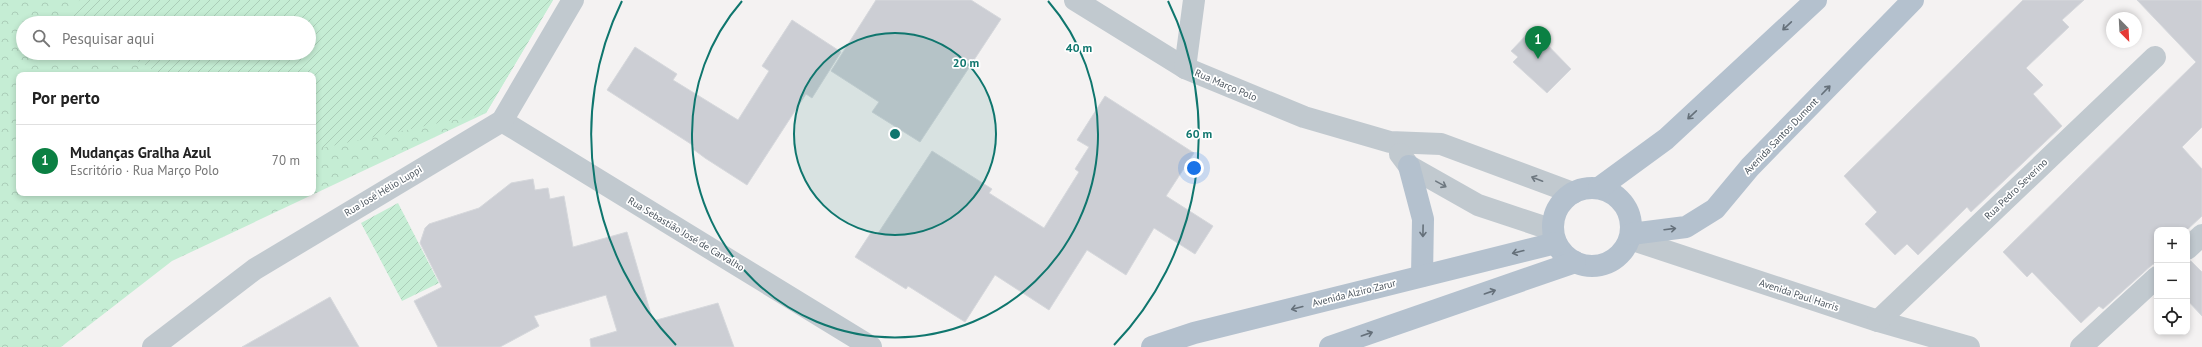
<!DOCTYPE html>
<html lang="pt">
<meta charset="utf-8">
<style>
body{margin:0;font-family:"PT Sans",sans-serif;background:#f2f2f2;color:#222}
.controls{position:absolute;right:12px;bottom:12px;display:grid;overflow:hidden;border-radius:8px;box-shadow:0 2px 6px #0003}
.controls button{width:36px;height:36px;display:grid;place-items:center;padding:0;border:0;border-bottom:1px solid #e0e0e0;background:#fff;color:#222;font:20px sans-serif}
.compass{position:absolute;left:2106px;top:12px;width:36px;height:36px;border-radius:50%;background:#fff;box-shadow:0 2px 6px #0003;rotate:156deg}
.you{position:absolute;left:1194px;top:168px;width:14px;height:14px;margin:-10px;border:3px solid #fff;border-radius:50%;background:#1a73e8;box-shadow:0 0 0 6px #1a73e833}
.badge{display:grid;place-items:center;width:26px;height:26px;border-radius:50%;background:#0b8043;color:#fff;font-size:13px;font-weight:700}
.pin{position:absolute;translate:-50% -33px;filter:drop-shadow(0 1px 2px #0008)}
.pin::after{content:'';position:absolute;top:21px;width:14px;height:12px;background:inherit;clip-path:polygon(0 0,100% 0,50% 100%)}
.list{margin:0;padding:0;list-style:none}
h2{display:flex;justify-content:space-between;align-items:center;height:52px;margin:0;padding:0 16px;font-size:17px}
h2 small{font-size:13px;font-weight:400;color:#767676}
.list li{display:grid;grid-template-columns:26px 1fr auto;gap:12px;align-items:center;box-sizing:border-box;height:72px;padding:0 16px;border-top:1px solid #e0e0e0}
.list b{display:block;font-size:15px;white-space:nowrap}
.list p{margin:0;font-size:13px;white-space:nowrap;color:#767676}
.list em{font-size:13px;font-style:normal;color:#767676}
.icon{flex:none;width:22px;height:22px;fill:none;stroke:currentColor;stroke-width:2;stroke-linecap:round;stroke-linejoin:round}
.map{position:relative;flex:none;width:2202px;height:347px;overflow:hidden}
.search{position:absolute;background:#fff;box-shadow:0 2px 6px #0003;left:16px;top:16px;width:300px;height:44px;display:flex;align-items:center;gap:10px;box-sizing:border-box;padding:0 14px;border-radius:22px;color:#767676;font-size:15px}
.panel{position:absolute;background:#fff;box-shadow:0 2px 6px #0003;left:16px;top:72px;width:300px;height:124px;border-radius:8px}
.map>svg:first-child{display:block}
.forest{fill:url(#forest-crowns);fill-rule:evenodd}
.garden{fill:url(#garden-furrows)}
.building{fill:#ccced4;stroke:#d6d8dc}
.lines{fill:none;stroke-linecap:round;stroke-linejoin:round}
.minor{stroke:#c1c9cf;stroke-width:22}
.major{stroke:#b4c1ce;stroke-width:22}
.oneway{stroke:#65707a}
.oneway2{stroke:#6e7880}
.ring{fill:none;stroke:#0f766e;stroke-width:2}
.labels{text-anchor:middle;dominant-baseline:central;stroke-width:3.5;stroke-linejoin:round;paint-order:stroke}
.street-label{font-size:10px;fill:#4b555e;stroke:#fff}
.centre{fill:#0f766e;stroke:#fff;stroke-width:2}
.ring-label{font-size:12px;text-anchor:middle;font-weight:bold;fill:#0f766e;stroke:#fff;stroke-width:3.5;stroke-linejoin:round;paint-order:stroke}
</style>
<div class="map">
<svg width="2202" height="347" viewBox="0 0 2202 347">
<defs>
<pattern id="forest-crowns" width="20" height="18" patternUnits="userSpaceOnUse"><rect width="20" height="18" fill="#c5edd4"/><path d="M2 6a3 3 0 1 1 6 0M12 15a3 3 0 1 1 6 0" fill="none" stroke="#abcdb8"/></pattern>
<pattern id="garden-furrows" width="10" height="10" patternUnits="userSpaceOnUse"><rect width="10" height="10" fill="#c5edd4"/><path d="M-1 1l2-2M0 10L10 0M9 11l2-2" fill="none" stroke="#abcdb8"/></pattern>
</defs>
<rect width="100%" height="100%" fill="#f4f2f2"/>
<path class="forest" d="M0 0H553L486 113 172 261 61 347H0ZM23 23H309V53H23ZM19 75H313V193H19Z"/>
<g class="garden">
<path d="M80 0H553L486 113 313 150V75H163L122 53H309V23L66 22Z"/>
<path d="M398 203 439 283 402 301 361 223Z"/>
</g>
<g class="building">
<path d="M876 0H971L1001 19 920 142 872 112 879 102 831 71Z"/>
<path d="M2023 0H2084L2062 20 2069 27 2026 68 2043 85 2033 94 2062 126 1971 212 1967 207 1918 255 1907 244 1895 255 1865 224 1877 212 1844 176Z"/>
<path d="M2137 0H2202V127L2182 147 2202 169V216L2187 230H2157V265L2153 264 2103 309 2099 306 2081 323 2032 272 2027 277 2003 252 2196 62Z"/>
<path d="M792 20 841 52 812 98 806 94 747 185 705 158 693 149 694 146 607 90 635 47 677 74 673 80 738 120 769 71 762 66Z"/>
<path d="M1532 29 1571 69 1547 93 1513 62 1518 57 1511 51Z"/>
<path d="M1105 96 1194 153 1166 196 1213 226 1195 254 1154 228 1126 275 1087 250 1049 310 995 275 965 322 908 286 906 289 855 257 872 231 877 235 932 151 992 189 989 193 1044 228 1079 172 1075 169 1089 147 1077 140Z"/>
<path d="M533 179 535 190 548 188 550 199 564 196 573 247 627 232 653 321 718 303 734 347H591L590 339 617 331 606 295 534 316 539 326 500 347H438L414 301 442 287 420 243 425 228 429 224 479 208 511 183Z"/>
<path d="M2187 261H2191L2202 272V316L2187 300Z"/>
<path d="M330 297 359 347H242Z"/>
</g>
<g class="lines">
<g class="minor">
<path d="M1075 0 1185 68 1304 117 1390 142 1441 144 1573 193"/>
<path d="M1185 68 1194 0"/>
<path d="M502 121 871 347"/>
<path d="M1400 154 1409 166 1478 205 1553 230"/>
<path d="M1630 239 1878 321 1969 347"/>
<path d="M2187 249 2202 235"/>
<path d="M1878 321 2155 57"/>
<path d="M153 347 255 269 502 121 573 0"/>
<path d="M2081 347 2157 277"/>
</g>
<g class="major">
<path d="M1409 166 1423 219 1422 276"/>
<circle cx="1592" cy="227" r="39"/>
<path d="M1599 188 1666 139 1816 0"/>
<path d="M1631 234 1686 227 1715 209 1750 167 1913 0"/>
<path d="M1152 347 1194 333 1556 243"/>
<path d="M1330 347 1575 262"/>
</g>
</g>
<defs><path id="oneway-shaft" d="M-6 0H5M1.5-3L5.5 0L1.5 3" fill="none" stroke-width="1.6" stroke-linecap="round" stroke-linejoin="round"/></defs>
<g class="oneway">
<use href="#oneway-shaft" transform="translate(1787 26) rotate(137)"/>
<use href="#oneway-shaft" transform="translate(1826 90) rotate(-46)"/>
<use href="#oneway-shaft" transform="translate(1692 115) rotate(137)"/>
<use href="#oneway-shaft" transform="translate(1670 229) rotate(-7)"/>
<use href="#oneway-shaft" transform="translate(1423 231) rotate(91)"/>
<use href="#oneway-shaft" transform="translate(1518 252) rotate(166)"/>
<use href="#oneway-shaft" transform="translate(1490 292) rotate(-19)"/>
<use href="#oneway-shaft" transform="translate(1297 308) rotate(166)"/>
<use href="#oneway-shaft" transform="translate(1367 334) rotate(-19)"/>
</g>
<g class="oneway2">
<use href="#oneway-shaft" transform="translate(1537 179) rotate(-159)"/>
<use href="#oneway-shaft" transform="translate(1441 184) rotate(29)"/>
</g>
<circle cx="895" cy="134" r="101" fill="#0f766e" fill-opacity=".12"/>
<g class="ring">
<circle cx="895" cy="134" r="101"/>
<path d="M1048 1A203 203 0 1 1 742 1"/>
<path d="M676 345A304 304 0 0 1 622 1M1168 1A304 304 0 0 1 1114 345"/>
</g>
<g class="labels">
<g class="street-label">
<text transform="translate(1226 85) rotate(23)">Rua Março Polo</text>
<text transform="translate(1781 136) rotate(-46)">Avenida Santos Dumont</text>
<text transform="translate(2016 189) rotate(-44)">Rua Pedro Severino</text>
<text transform="translate(383 191) rotate(-31)">Rua José Hélio Luppi</text>
<text transform="translate(686 234) rotate(31)">Rua Sebastião José de Carvalho</text>
<text transform="translate(1354 293) rotate(-14)">Avenida Alziro Zarur</text>
<text transform="translate(1799 295) rotate(18)">Avenida Paul Harris</text>
</g>
</g>
<circle cx="895" cy="134" r="6" class="centre"/>
<g class="ring-label">
<text x="1079" y="52">40 m</text>
<text x="966" y="67">20 m</text>
<text x="1199" y="138">60 m</text>
</g>
</svg>
<div class="controls">
<button>+</button>
<button>−</button>
<button><svg class="icon" aria-label="locate" viewBox="0 0 24 24"><circle cx="12" cy="12" r="6"/><path d="M12 2v4M12 18v4M2 12h4M18 12h4"/></svg></button>
</div>
<svg class="compass" viewBox="-18 -18 36 36"><path d="M0-13l5 13h-10z" fill="#e53935"/><path d="M0 13l5-13h-10z" fill="#767676"/></svg>
<div class="you"></div>
<div class="pin badge" style="left:1538px;top:59px">1</div>
<div class="search"><svg class="icon" aria-label="search" viewBox="0 0 24 24"><circle cx="10" cy="10" r="6"/><path d="M15 15l6 6"/></svg>Pesquisar aqui</div>
<section class="panel">
<h2>Por perto<small></small></h2>
<ul class="list">
<li><span class="badge">1</span><div><b>Mudanças Gralha Azul</b><p>Escritório · Rua Março Polo</p></div><em>70 m</em></li>
</ul>
</section>
</div>
